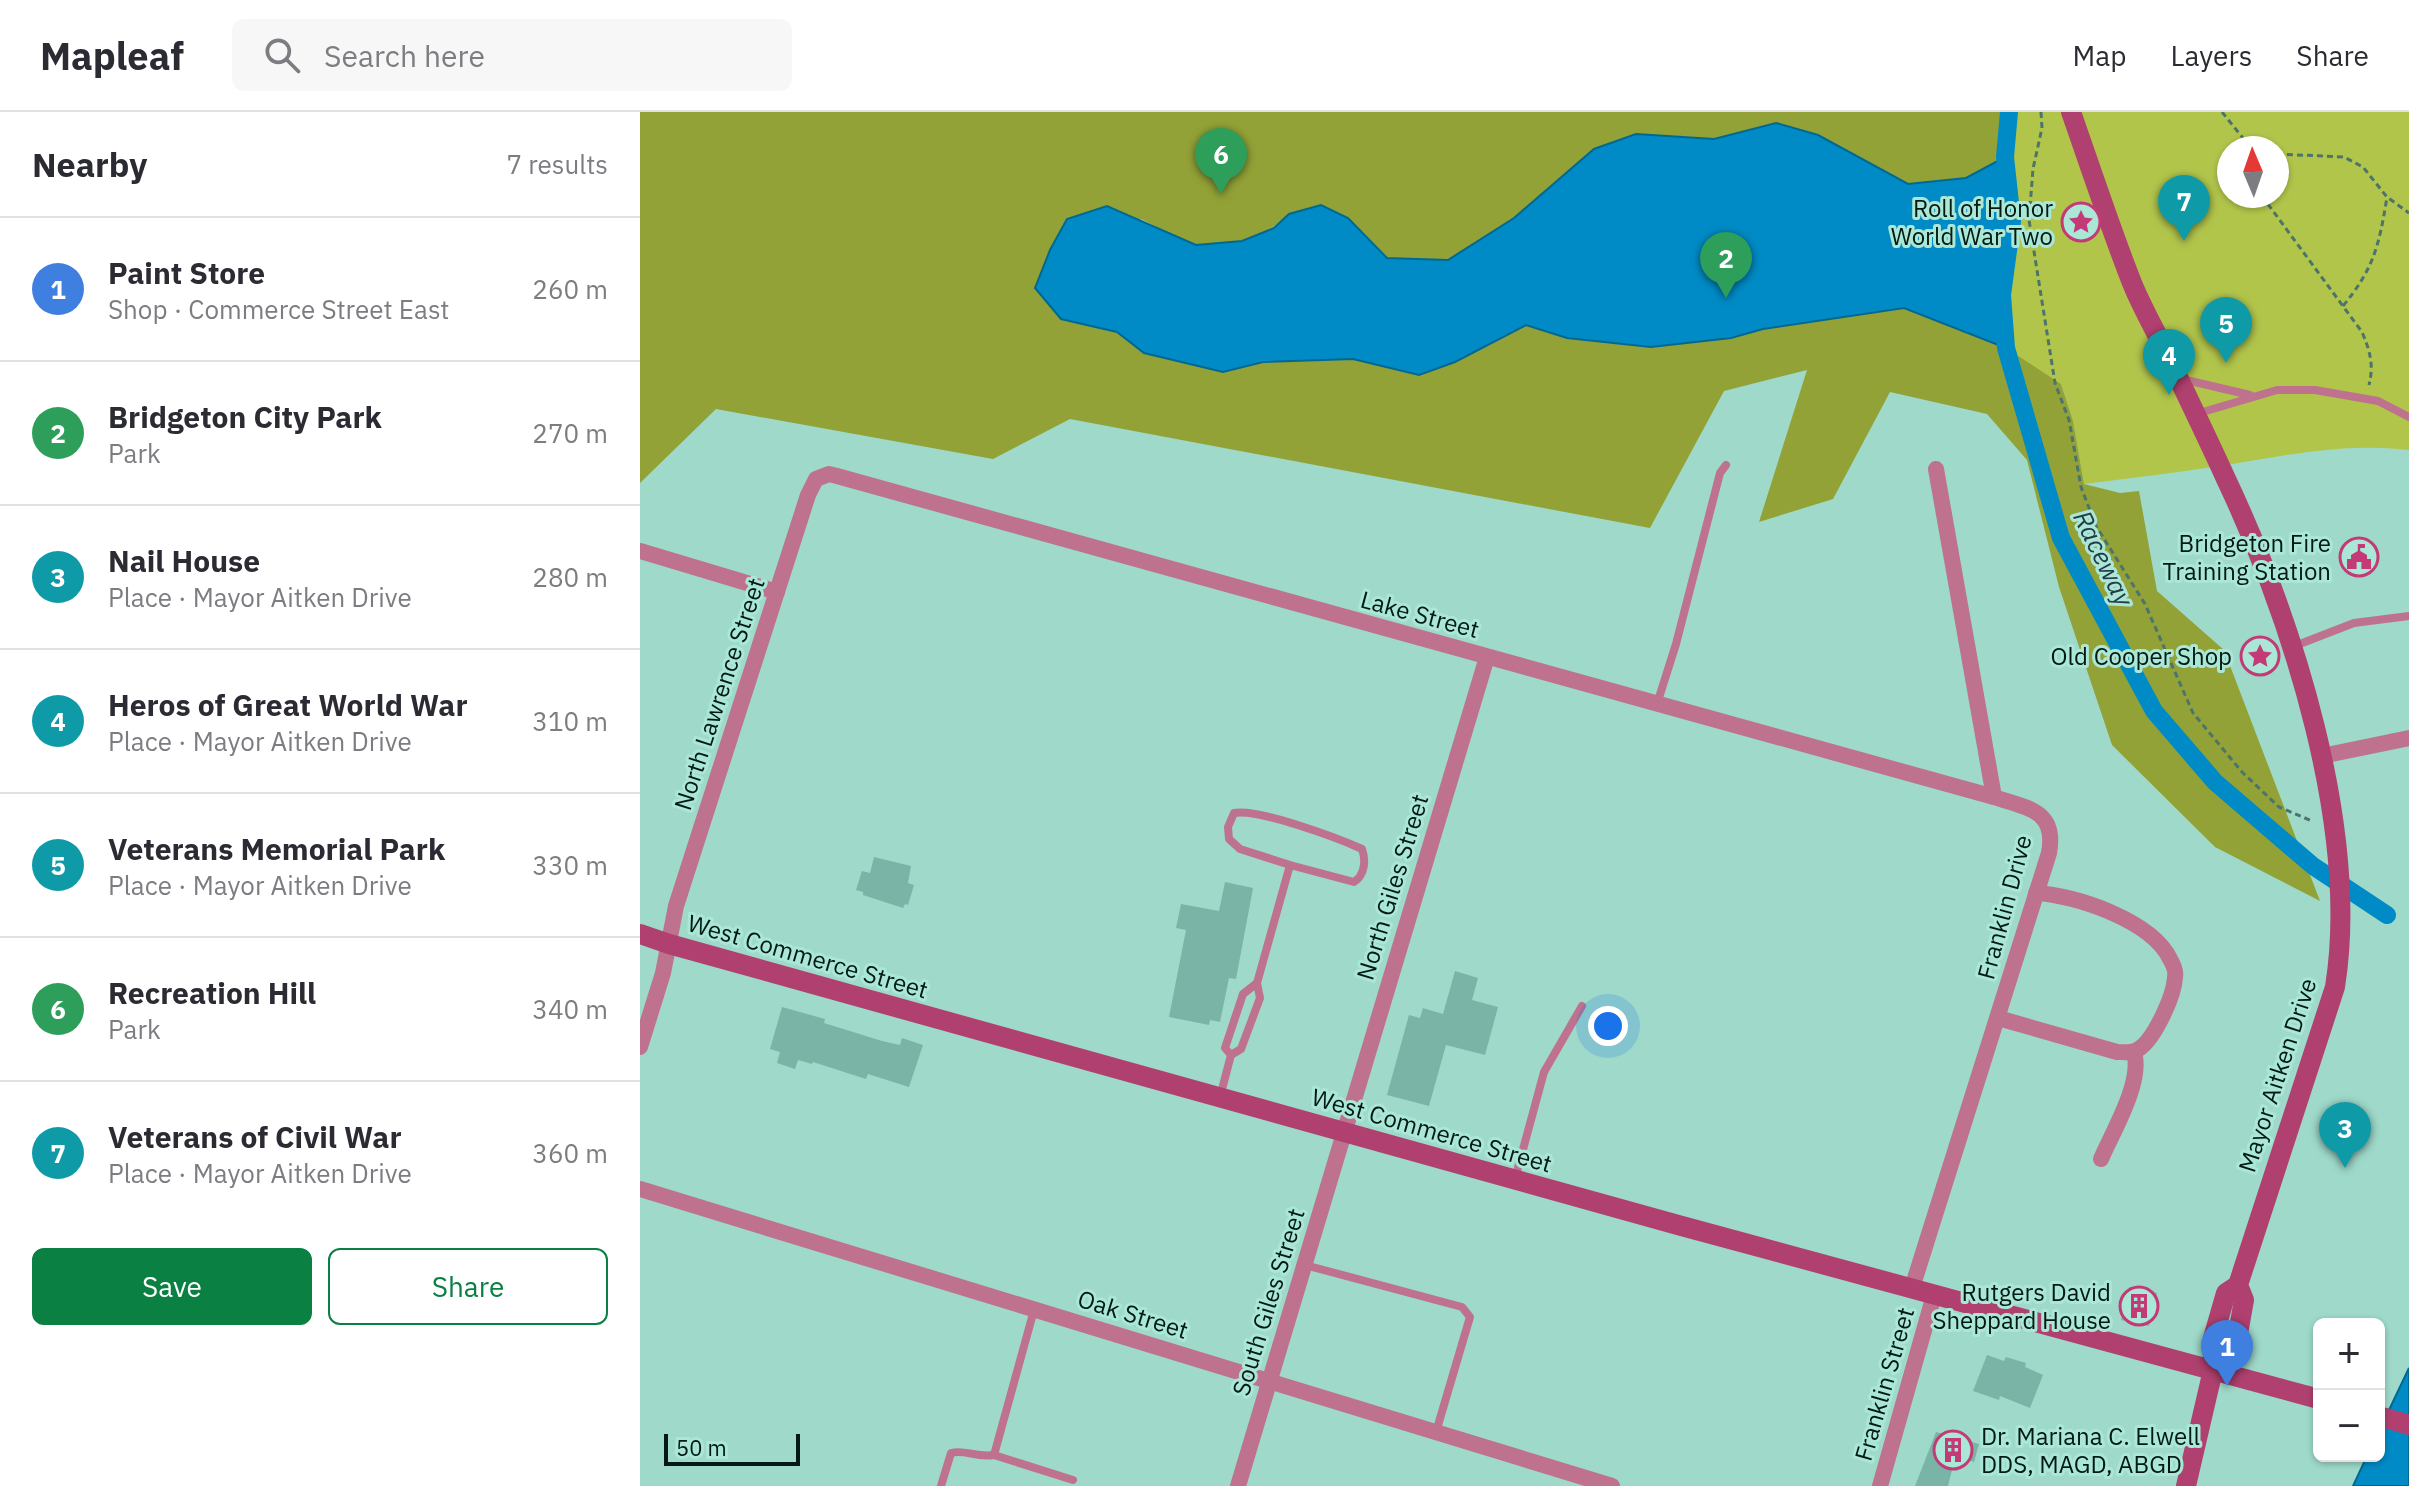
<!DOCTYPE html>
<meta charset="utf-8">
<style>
body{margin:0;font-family:"IBM Plex Sans",sans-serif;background:#f7f7f7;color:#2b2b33}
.controls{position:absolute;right:24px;bottom:24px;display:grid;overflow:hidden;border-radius:12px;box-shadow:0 2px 6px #0004}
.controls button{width:72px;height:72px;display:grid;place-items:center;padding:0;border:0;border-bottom:2px solid #e1e1e2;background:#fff;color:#2b2b33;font:40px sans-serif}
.compass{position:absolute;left:1577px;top:24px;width:72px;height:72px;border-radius:50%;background:#fff;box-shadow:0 2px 6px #0004;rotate:358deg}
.scale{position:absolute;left:24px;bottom:20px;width:136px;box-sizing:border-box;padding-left:8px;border:4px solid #021914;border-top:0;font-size:22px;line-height:28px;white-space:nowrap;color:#021914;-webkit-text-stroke:6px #abe7d7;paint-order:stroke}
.you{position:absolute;left:968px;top:914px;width:28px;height:28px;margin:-20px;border:6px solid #fff;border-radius:50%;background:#1a73e8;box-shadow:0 0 0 12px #1a73e833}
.badge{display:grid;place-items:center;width:52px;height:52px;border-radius:50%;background:#0b8043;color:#fff;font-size:26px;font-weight:700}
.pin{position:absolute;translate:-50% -66px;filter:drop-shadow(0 2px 4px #0008)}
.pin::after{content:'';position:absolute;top:42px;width:28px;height:24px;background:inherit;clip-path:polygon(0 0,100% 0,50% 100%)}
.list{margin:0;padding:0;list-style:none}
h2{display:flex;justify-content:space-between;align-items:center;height:104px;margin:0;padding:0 32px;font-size:34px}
h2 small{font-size:26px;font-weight:400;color:#7c7c81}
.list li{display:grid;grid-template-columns:52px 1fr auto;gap:24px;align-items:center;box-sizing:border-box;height:144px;padding:0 32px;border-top:2px solid #e1e1e2}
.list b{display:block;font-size:30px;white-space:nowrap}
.list p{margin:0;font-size:26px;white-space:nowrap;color:#7c7c81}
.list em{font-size:26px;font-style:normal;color:#7c7c81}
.actions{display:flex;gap:16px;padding:24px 32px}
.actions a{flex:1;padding:18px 0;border:2px solid #0b8043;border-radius:12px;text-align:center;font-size:28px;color:#0b8043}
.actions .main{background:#0b8043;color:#fff}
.icon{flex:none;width:44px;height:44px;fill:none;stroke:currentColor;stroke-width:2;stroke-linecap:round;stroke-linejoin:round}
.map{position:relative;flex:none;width:1769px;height:1374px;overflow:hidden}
header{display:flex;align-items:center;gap:48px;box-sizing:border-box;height:112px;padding:0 40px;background:#fff;border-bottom:2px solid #e1e1e2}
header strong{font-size:38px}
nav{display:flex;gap:44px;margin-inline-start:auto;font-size:28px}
.search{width:560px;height:72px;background:#f7f7f7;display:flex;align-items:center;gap:20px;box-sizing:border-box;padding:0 28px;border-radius:12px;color:#7c7c81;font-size:30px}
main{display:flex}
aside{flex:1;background:#fff}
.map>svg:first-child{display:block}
.green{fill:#b2c54b;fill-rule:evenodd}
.forest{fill:#92a237}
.water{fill:#008bc6;stroke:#016991;stroke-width:2}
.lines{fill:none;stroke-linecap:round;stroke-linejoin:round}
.canal{stroke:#008bc6;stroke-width:18}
.building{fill:#7ab4a6}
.path{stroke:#4c746a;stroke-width:3;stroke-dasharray:6 4;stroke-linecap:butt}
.lane{stroke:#be728d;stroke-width:8}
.street{stroke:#be728d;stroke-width:16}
.secondary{stroke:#b0406f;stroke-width:20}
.labels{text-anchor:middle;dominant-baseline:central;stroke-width:6;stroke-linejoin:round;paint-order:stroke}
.poi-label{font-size:24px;fill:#021914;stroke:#abe7d7;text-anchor:end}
.street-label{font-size:24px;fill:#021914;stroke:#abe7d7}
.water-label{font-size:26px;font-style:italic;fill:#243b4a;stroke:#abe7d7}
</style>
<header>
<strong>Mapleaf</strong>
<div class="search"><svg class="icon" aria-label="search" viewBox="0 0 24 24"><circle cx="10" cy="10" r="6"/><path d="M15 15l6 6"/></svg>Search here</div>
<nav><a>Map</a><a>Layers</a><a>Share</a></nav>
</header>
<main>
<aside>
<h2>Nearby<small>7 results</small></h2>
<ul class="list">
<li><span class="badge" style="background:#3f7fe0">1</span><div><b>Paint Store</b><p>Shop · Commerce Street East</p></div><em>260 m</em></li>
<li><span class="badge" style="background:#2e9e5b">2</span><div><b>Bridgeton City Park</b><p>Park</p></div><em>270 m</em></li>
<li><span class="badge" style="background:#0f9aa8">3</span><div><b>Nail House</b><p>Place · Mayor Aitken Drive</p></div><em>280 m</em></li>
<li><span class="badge" style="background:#0f9aa8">4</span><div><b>Heros of Great World War</b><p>Place · Mayor Aitken Drive</p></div><em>310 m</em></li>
<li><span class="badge" style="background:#0f9aa8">5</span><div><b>Veterans Memorial Park</b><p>Place · Mayor Aitken Drive</p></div><em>330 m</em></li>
<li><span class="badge" style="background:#2e9e5b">6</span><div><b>Recreation Hill</b><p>Park</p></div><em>340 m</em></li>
<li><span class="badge" style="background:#0f9aa8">7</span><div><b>Veterans of Civil War</b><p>Place · Mayor Aitken Drive</p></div><em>360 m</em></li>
</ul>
<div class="actions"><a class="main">Save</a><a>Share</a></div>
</aside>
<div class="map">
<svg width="1769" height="1374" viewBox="0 0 1769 1374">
<rect width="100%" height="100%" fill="#9ed9ca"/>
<path class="green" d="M0 0H1769V338C1700 330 1646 344 1579 354 1534 361 1489 366 1444 372L1433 309 1421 272ZM1589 36H1637V84H1589Z"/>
<path class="forest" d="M0 0H1369L1365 45 1326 66 1268 72 1178 23 1136 11 1074 27 996 22 913 71 874 106 808 148 747 146 708 106 649 102C626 124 591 136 558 133 543 131 516 114 501 107L421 207 477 220 504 241 583 260 623 250 713 247 779 263 815 250 886 213 927 226 1011 235 1091 226 1123 217 1264 196 1366 236 1421 272 1433 309 1444 372 1480 381 1499 379 1517 479 1584 538 1680 789 1575 735 1472 633 1419 475 1387 348 1347 302 1250 280 1193 387 1119 410 1167 258 1084 279 1010 416 430 307 353 347 76 297 0 371Z"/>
<g class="water">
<path d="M1136 11 1178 23 1268 72 1326 66 1365 45 1372 109 1362 183 1366 236 1264 196 1123 217 1091 226 1011 235 927 226 886 213 815 250 779 263 713 247 623 250 583 260 504 241 477 220 421 207 395 176 410 138 427 107 467 94 556 133 602 129 634 116 649 102 681 93 708 106 747 146 808 148 874 106 954 37 996 22 1074 27Z"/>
<path d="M1769 1256V1374H1713L1727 1344H1739V1319Z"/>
</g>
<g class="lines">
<path class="canal" d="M1369 0 1365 45 1372 109 1362 183 1366 236 1421 426 1514 599 1575 670 1673 754 1747 803"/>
</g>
<g class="building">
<path d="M234 745 271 754 268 771 274 773 268 793 265 792 263 796 223 783V780L216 778 222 759 230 761Z"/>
<path d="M585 770 613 776 596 867 589 866 580 910 570 908 569 913 529 905 546 818 536 816 541 792 579 799Z"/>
<path d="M815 859 838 866 832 888 858 895 845 943 806 933 789 994 747 983 769 903 780 906 783 896 803 902Z"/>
<path d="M142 895 185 907 184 911 242 929 260 933 262 926 283 933 269 975 228 962 226 967 173 950 172 952 158 948 155 957 137 951 140 940 130 937Z"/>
<path d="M1489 1175 1517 1181 1509 1214 1481 1208Z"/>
<path d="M1347 1243 1364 1249 1366 1245 1386 1251 1385 1255 1403 1263 1390 1296 1360 1284 1359 1288 1333 1279Z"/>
<path d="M1296 1320 1339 1332 1334 1350 1320 1345 1316 1359 1312 1358 1308 1374H1275Z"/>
</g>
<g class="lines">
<g class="path">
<path d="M1401 0 1402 16 1393 57 1389 108 1415 271 1429 308 1441 375 1456 414 1505 492 1553 601 1602 660 1639 695 1672 709"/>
<path d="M1582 0 1611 36"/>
<path d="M1637 42 1704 45 1723 55 1747 85 1769 101"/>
<path d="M1622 84 1722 220C1730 239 1734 253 1729 273"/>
<path d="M1703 194C1734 156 1739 134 1747 85"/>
</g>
<g class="lane">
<path d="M1542 267 1610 283"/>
<path d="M1556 302 1637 278H1675L1738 289 1769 305"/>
<path d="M1652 535 1714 511 1769 504"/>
<path d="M1017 592 1036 532 1080 361 1086 353"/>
<path d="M617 871 650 753 714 770C725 763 726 748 722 737 698 726 617 696 594 701L588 715 589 727 600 737 650 753"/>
<path d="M580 985 591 943 585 936 603 882 617 871 620 886 601 937 591 943"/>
<path d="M875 1067 904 960 942 894"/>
<path d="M665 1153 822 1195 830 1205 796 1320"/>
<path d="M354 1343 433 1368"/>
<path d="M301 1374 311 1341C325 1337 336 1346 354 1343L394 1198"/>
</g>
<g class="street">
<path d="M1296 357 1354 685"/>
<path d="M0 439 137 480"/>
<path d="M1682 644 1769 626"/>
<path d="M1358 906 1477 940C1483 940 1490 941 1495 939 1513 932 1534 884 1535 865 1536 860 1533 852 1530 847 1512 809 1436 783 1396 781"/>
<path d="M0 935 23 861 36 794 168 383 176 367 189 362 197 364 1354 685C1387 696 1417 698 1409 741L1272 1176"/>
<path d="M1461 1047C1473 1019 1503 970 1494 940"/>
<path d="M0 1077 972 1374"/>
<path d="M598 1374 847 545"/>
<path d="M1240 1374 1294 1183"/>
</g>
<g class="secondary">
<path d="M1431 0C1451 57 1470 115 1492 171 1501 193 1513 215 1524 236 1545 280 1566 323 1586 367 1653 509 1720 718 1695 875L1598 1173 1604 1188 1596 1233 1573 1258"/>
<path d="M0 822 29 832 1038 1113 1679 1287"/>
<path d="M1739 1304 1769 1313"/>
<path d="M1546 1374 1573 1258V1226L1586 1181 1598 1173"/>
</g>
</g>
<defs>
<g id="sight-ring" transform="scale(2)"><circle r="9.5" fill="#abe7d7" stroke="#c33a77" stroke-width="1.5"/><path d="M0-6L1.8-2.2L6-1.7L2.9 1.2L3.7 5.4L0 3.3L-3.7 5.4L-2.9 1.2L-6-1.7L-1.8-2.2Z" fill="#c33a77"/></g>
<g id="civic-ring" transform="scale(2)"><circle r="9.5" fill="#abe7d7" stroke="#c33a77" stroke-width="1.5"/><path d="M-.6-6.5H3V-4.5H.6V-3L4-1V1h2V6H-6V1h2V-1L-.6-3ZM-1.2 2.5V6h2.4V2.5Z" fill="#c33a77"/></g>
<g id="building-ring" transform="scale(2)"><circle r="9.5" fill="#abe7d7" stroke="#c33a77" stroke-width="1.5"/><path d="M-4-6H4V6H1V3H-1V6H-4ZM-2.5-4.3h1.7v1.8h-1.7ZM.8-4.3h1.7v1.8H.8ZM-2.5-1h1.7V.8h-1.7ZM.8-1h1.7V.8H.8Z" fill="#c33a77"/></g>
</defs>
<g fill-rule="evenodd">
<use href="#sight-ring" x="1441" y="110"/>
<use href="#civic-ring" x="1719" y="445"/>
<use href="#sight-ring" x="1620" y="544"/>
<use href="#building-ring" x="1499" y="1194"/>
<use href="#building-ring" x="1313" y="1338"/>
</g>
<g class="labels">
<g class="poi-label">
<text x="1413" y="96">Roll of Honor<tspan x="1413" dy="28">World War Two</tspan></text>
<text x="1691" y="431">Bridgeton Fire<tspan x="1691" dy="28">Training Station</tspan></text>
<text x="1592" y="544">Old Cooper Shop</text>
<text x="1471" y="1180">Rutgers David<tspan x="1471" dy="28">Sheppard House</tspan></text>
<text x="1341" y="1324" text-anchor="start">Dr. Mariana C. Elwell<tspan x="1341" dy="28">DDS, MAGD, ABGD</tspan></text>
</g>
<g class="street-label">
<text transform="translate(780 502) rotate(15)">Lake Street</text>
<text transform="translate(79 582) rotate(-72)">North Lawrence Street</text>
<text transform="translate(752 775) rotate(-73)">North Giles Street</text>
<text transform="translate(1364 795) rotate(-75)">Franklin Drive</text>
<text transform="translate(168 844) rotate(16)">West Commerce Street</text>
<text transform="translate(1637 963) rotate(-72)">Mayor Aitken Drive</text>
<text transform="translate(792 1018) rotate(16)">West Commerce Street</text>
<text transform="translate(628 1190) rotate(-73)">South Giles Street</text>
<text transform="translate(493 1202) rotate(17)">Oak Street</text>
<text transform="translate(1244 1272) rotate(-74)">Franklin Street</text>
</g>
<g class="water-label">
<text transform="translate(1464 446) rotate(64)">Raceway</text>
</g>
</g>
</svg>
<div class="controls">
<button>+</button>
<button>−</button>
</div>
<svg class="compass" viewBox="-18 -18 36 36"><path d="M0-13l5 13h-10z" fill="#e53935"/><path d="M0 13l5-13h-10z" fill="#7c7c81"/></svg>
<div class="scale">50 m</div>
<div class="you"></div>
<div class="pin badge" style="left:1587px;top:1274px;background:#3f7fe0">1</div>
<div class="pin badge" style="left:1086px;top:186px;background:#2e9e5b">2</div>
<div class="pin badge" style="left:1705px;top:1056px;background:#0f9aa8">3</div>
<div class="pin badge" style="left:1529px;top:283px;background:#0f9aa8">4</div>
<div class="pin badge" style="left:1586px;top:251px;background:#0f9aa8">5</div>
<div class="pin badge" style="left:581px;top:82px;background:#2e9e5b">6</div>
<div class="pin badge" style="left:1544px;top:129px;background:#0f9aa8">7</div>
</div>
</main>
